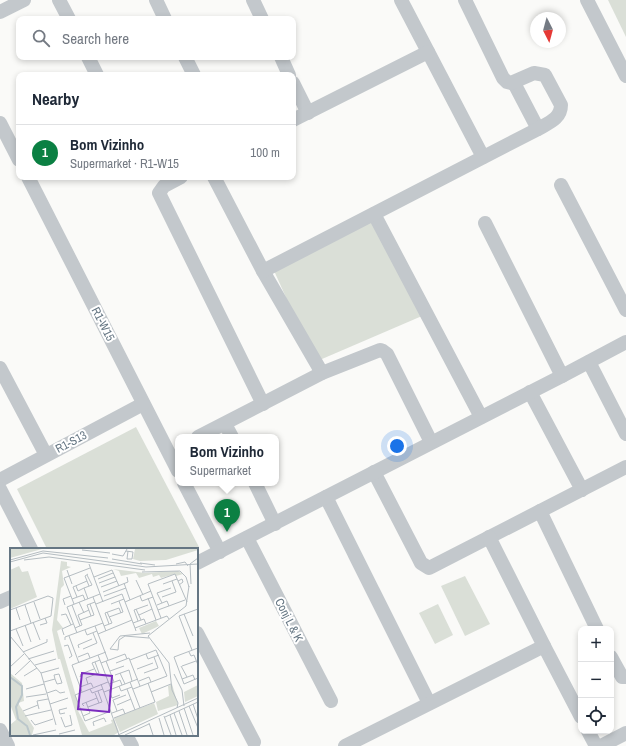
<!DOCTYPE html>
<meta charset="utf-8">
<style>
body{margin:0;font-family:"Archivo Narrow",sans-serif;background:#f2f2f3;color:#1f2937}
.controls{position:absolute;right:12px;bottom:12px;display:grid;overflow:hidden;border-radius:8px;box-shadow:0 2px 6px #0003}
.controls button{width:36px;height:36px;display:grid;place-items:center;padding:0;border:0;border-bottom:1px solid #e0e1e3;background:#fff;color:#1f2937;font:20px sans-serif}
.compass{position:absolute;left:530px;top:12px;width:36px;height:36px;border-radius:50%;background:#fff;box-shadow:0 2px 6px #0003;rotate:174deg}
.you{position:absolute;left:397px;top:446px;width:14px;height:14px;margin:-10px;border:3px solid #fff;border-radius:50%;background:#1a73e8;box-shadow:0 0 0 6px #1a73e833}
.badge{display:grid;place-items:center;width:26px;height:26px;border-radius:50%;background:#0b8043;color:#fff;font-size:13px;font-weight:700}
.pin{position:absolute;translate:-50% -33px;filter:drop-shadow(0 1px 2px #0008)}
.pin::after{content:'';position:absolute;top:21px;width:14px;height:12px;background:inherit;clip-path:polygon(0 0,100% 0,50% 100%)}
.popup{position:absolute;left:175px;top:434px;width:104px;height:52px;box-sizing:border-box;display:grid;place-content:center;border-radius:8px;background:#fff;filter:drop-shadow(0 1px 3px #0005);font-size:13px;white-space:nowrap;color:#747a83}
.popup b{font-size:15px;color:#1f2937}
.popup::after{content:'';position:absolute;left:50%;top:100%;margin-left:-8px;border:8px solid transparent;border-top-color:#fff}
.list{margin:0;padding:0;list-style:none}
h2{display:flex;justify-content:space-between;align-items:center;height:52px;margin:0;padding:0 16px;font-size:17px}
h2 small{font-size:13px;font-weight:400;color:#747a83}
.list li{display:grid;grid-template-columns:26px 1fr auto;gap:12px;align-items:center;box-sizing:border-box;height:56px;padding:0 16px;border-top:1px solid #e0e1e3}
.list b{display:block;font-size:15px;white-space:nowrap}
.list p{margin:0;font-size:13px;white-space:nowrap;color:#747a83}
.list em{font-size:13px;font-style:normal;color:#747a83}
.icon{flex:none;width:22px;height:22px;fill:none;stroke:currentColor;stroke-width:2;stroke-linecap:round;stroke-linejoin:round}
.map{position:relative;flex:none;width:626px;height:746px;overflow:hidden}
.search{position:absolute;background:#fff;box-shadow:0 2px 6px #0003;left:16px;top:16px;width:280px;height:44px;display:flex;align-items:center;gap:10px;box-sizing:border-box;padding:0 14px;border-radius:8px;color:#747a83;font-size:15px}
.panel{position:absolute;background:#fff;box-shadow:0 2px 6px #0003;left:16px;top:72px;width:280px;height:108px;border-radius:8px}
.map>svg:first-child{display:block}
.green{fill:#dadfd7}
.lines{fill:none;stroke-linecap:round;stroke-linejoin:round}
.minor{stroke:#c3c8cc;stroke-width:14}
.labels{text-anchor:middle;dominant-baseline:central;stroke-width:4;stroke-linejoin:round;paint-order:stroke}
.street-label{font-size:12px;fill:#657683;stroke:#fff}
.inset-river{fill:none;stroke:#bbc7cb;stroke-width:2}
.inset-road{fill:none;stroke:#b5bdc2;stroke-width:1}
.view{fill:#7b2cbf;fill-opacity:0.15;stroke:#7b2cbf;stroke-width:2}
.inset-edge{fill:none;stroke:#657683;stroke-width:2}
</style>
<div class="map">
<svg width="626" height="746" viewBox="0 0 626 746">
<rect width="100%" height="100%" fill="#fafaf8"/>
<g class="green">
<path d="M608 0H626V37Z"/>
<path d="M376 214 422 316 315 362 271 264Z"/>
<path d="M136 427 199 547 194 549H47L17 489Z"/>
<path d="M465 576 490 624 465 636 441 586Z"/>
<path d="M438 604 453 635 435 644 419 613Z"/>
</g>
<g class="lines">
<g class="minor">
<path d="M59 0 69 19"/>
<path d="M156 0 165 19"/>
<path d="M253 0 262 19"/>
<path d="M401 0 483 157"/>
<path d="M587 0 626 76"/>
<path d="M0 12 24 0"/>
<path d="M88 57 97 75"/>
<path d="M185 57 194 75"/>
<path d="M281 57 289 75"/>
<path d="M293 83 308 113"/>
<path d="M514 83 538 129"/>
<path d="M293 120 428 52"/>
<path d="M0 123 19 160"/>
<path d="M28 177 178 471"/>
<path d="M181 177 164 186 159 193 263 404"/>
<path d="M214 177 263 271 322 373"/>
<path d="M561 185 626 310"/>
<path d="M374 214 481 417"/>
<path d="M485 223 562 376"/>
<path d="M263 271 538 129C548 123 561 119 561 105L545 75 534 73 511 83 507 82 503 78 465 0"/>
<path d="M589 362 626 434"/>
<path d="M0 368 46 455"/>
<path d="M530 392 582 490"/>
<path d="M225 424 232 437"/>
<path d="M198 437 322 373 380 350 383 351 387 354 431 442"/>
<path d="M374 472 418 557 421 563 429 568 433 566 626 467"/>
<path d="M0 480 143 404"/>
<path d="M184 483 220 552"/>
<path d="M255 483 275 524"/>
<path d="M0 489 31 549"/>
<path d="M326 497 429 703"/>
<path d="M540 511 597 629"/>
<path d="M247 538 331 701"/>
<path d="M197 563 562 376 626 342"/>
<path d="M0 602 11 597"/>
<path d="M197 633 254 742"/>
<path d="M544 646 581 717"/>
<path d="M611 657 622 677H626"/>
<path d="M0 730 8 746"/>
<path d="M588 731 596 746"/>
<path d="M126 735 132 746"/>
<path d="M345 746 544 646 489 537"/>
<path d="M601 746 626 733"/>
</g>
</g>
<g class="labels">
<g class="street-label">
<text transform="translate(103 324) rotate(63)">R1-W15</text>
<text transform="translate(71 442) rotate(-28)">R1-S13</text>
<text transform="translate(289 620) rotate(63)">Conj L &amp; K</text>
</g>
</g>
<g transform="translate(10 548)">
<rect width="188" height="188" fill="#fafaf8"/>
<path d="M0 1H32L0 10ZM125 1H188V2L156 12 130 13 123 11ZM51 13 57 14V18L61 19 52 23 54 37 51 40 47 72 53 80 47 83 70 162 68 163 79 184 102 175 101 172 104 171 109 184 104 187H72L50 111H48L42 82ZM9 18 12 24 18 23 27 49 0 61V22ZM103 21 135 25 168 23 173 26 166 28 165 26 151 30 149 27 143 29 142 26 129 30 126 25 111 28 109 23ZM146 73 149 78 132 86 129 80ZM0 125 12 135 14 153 8 155 24 180 22 187H0V177L6 172 0 156ZM162 136 168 157 148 163 146 154 159 148 158 138ZM188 137V148L175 154 174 144ZM144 155 148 166 110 184 104 170Z" fill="#dadfd7"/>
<path class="inset-river" d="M0 129 12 138V147L6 159 8 171 17 178 20 187"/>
<path class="inset-road" d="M72 2 100 5M116 3 123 4 122 11H117L118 3M102 6 113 8 117 1M102 11 132 16M0 12 33 3 98 10M14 12 39 9 135 22M0 14 33 5 136 19 188 16M130 15 145 17M79 16 93 54M166 16 175 14 178 18M57 22 62 36M132 24 170 23 176 29 179 39M78 26 75 28 79 38M77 27 82 37 74 40 78 51M84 29 102 22 109 38M88 31 103 25M126 32 133 47M168 33 172 31 173 34 169 37M89 35 105 29M114 35 120 52M153 36 167 31M181 36 180 16 188 10M66 38 68 43 74 40M91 39 107 33M93 44 118 34 117 29M94 48 116 40M130 48 132 53 143 49M67 49 63 39 77 33M83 49 96 83M152 49 166 44 162 33M138 50 146 72M62 51 73 47 75 52M24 54 30 71M69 54 74 65M115 54 141 43M152 55 147 45 161 40M64 56 54 30 80 20M80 56 84 67 81 68M86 56 112 46 125 80M101 56 114 51M15 57 21 75M55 57 53 51 61 48M62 57 70 78M147 57 157 53 159 58M6 60 10 72M126 61 131 72M0 62 38 48 43 50 41 68 0 83M148 62 175 52M174 66 183 88M51 67 56 66 61 77M68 67 79 62M129 67 142 61M99 69 113 64 109 53M151 70 138 36 165 26 177 54M70 72 81 68 77 57 85 54M128 73 124 62 138 57M23 74 30 92M123 75 134 71 136 76M99 76 95 65 109 60 111 65M15 77 21 94M30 77 37 75 35 70M85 78 98 112M94 78 102 75 97 64M65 80 72 77 68 67M6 81 13 98M75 82 77 87 87 83M126 83 125 80 157 68 159 71M67 85 57 59 90 46M88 86 122 72M54 87 52 81 63 76M0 88 31 125 46 177M59 88 69 115M139 90 115 88 109 92 108 102 100 101 110 88 140 85M55 92V89L93 75M54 98 58 97 62 108 59 110M69 100 68 97 82 91M73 101 87 95 83 85M182 102 169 68 188 61M13 104 37 94V91M179 104 181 108 184 107 188 117M136 106 138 111 149 107M88 107 101 141M68 109 78 105 80 110M18 111 44 103M120 112 146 102 157 128 123 141M96 113 104 134M91 115 115 106 117 111M106 115 119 110 130 138M25 117 46 111M171 118 177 129M172 118 186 113M0 119 14 106M127 121 143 115M100 123 114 118M31 125 49 120M110 125 115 136M134 125 148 120 144 109M71 126 70 129 71 128V126L84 121M87 126 82 115 90 112M164 126 172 142 174 158M5 127 20 113M105 127 119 122 122 133M14 128 27 120M172 131 183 127 185 132M129 133 139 129 141 134M34 134 45 131 47 136 52 135 49 126 44 127 45 131M98 134 65 147 75 173 101 163M120 134 130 160M78 136 76 130 89 125 85 114M91 136 109 187M99 136 110 132 112 137M174 136 164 109 188 100M174 136 188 130M109 138 111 143 122 139M70 139 81 135 83 139M16 141 34 136M80 141 82 145 93 141M117 141 125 162M99 142 102 150 110 147M88 143 92 154 89 155M72 144 62 117 96 104M94 144 128 131M141 144 161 136M37 145 46 142 50 145 55 144M16 149 36 146M40 156 58 150M183 156 188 171M107 157 121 151M74 158 72 156 87 150M179 158 188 180M78 159 89 155 85 145M167 160 168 155 162 142 159 115 138 88 176 58 179 38M174 160 183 187M29 161 27 153 38 151M13 163 28 157M107 163 103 152 116 147M169 163 177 187M55 165 50 166 49 162 57 160M102 165 113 161 115 166M164 165 172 187M160 167 166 187M15 168 41 162M73 168 80 165 76 154M154 168 161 187M51 169 55 179 62 177 60 167M155 169 188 154M104 170 145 154 138 135M149 170 154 187M21 172 25 177 43 171M139 175 143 187M84 178 83 174 94 170 96 174M49 186 65 182M23 187 46 182M108 187 188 150M115 187 139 176"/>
<path class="view" d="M72 125 102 128 99 164 68 161Z"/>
<rect width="188" height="188" class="inset-edge"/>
</g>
</svg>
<div class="controls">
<button>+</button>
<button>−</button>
<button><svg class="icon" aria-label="locate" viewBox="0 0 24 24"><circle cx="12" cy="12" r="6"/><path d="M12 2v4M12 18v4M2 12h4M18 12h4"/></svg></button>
</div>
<svg class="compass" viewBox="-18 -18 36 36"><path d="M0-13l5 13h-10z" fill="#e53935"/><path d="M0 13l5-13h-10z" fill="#747a83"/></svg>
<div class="you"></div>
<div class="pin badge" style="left:227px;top:532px">1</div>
<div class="popup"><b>Bom Vizinho</b>Supermarket</div>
<div class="search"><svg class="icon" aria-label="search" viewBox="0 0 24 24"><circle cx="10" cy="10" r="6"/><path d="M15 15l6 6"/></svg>Search here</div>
<section class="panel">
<h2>Nearby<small></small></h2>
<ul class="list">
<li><span class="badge">1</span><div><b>Bom Vizinho</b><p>Supermarket · R1-W15</p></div><em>100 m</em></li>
</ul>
</section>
</div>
